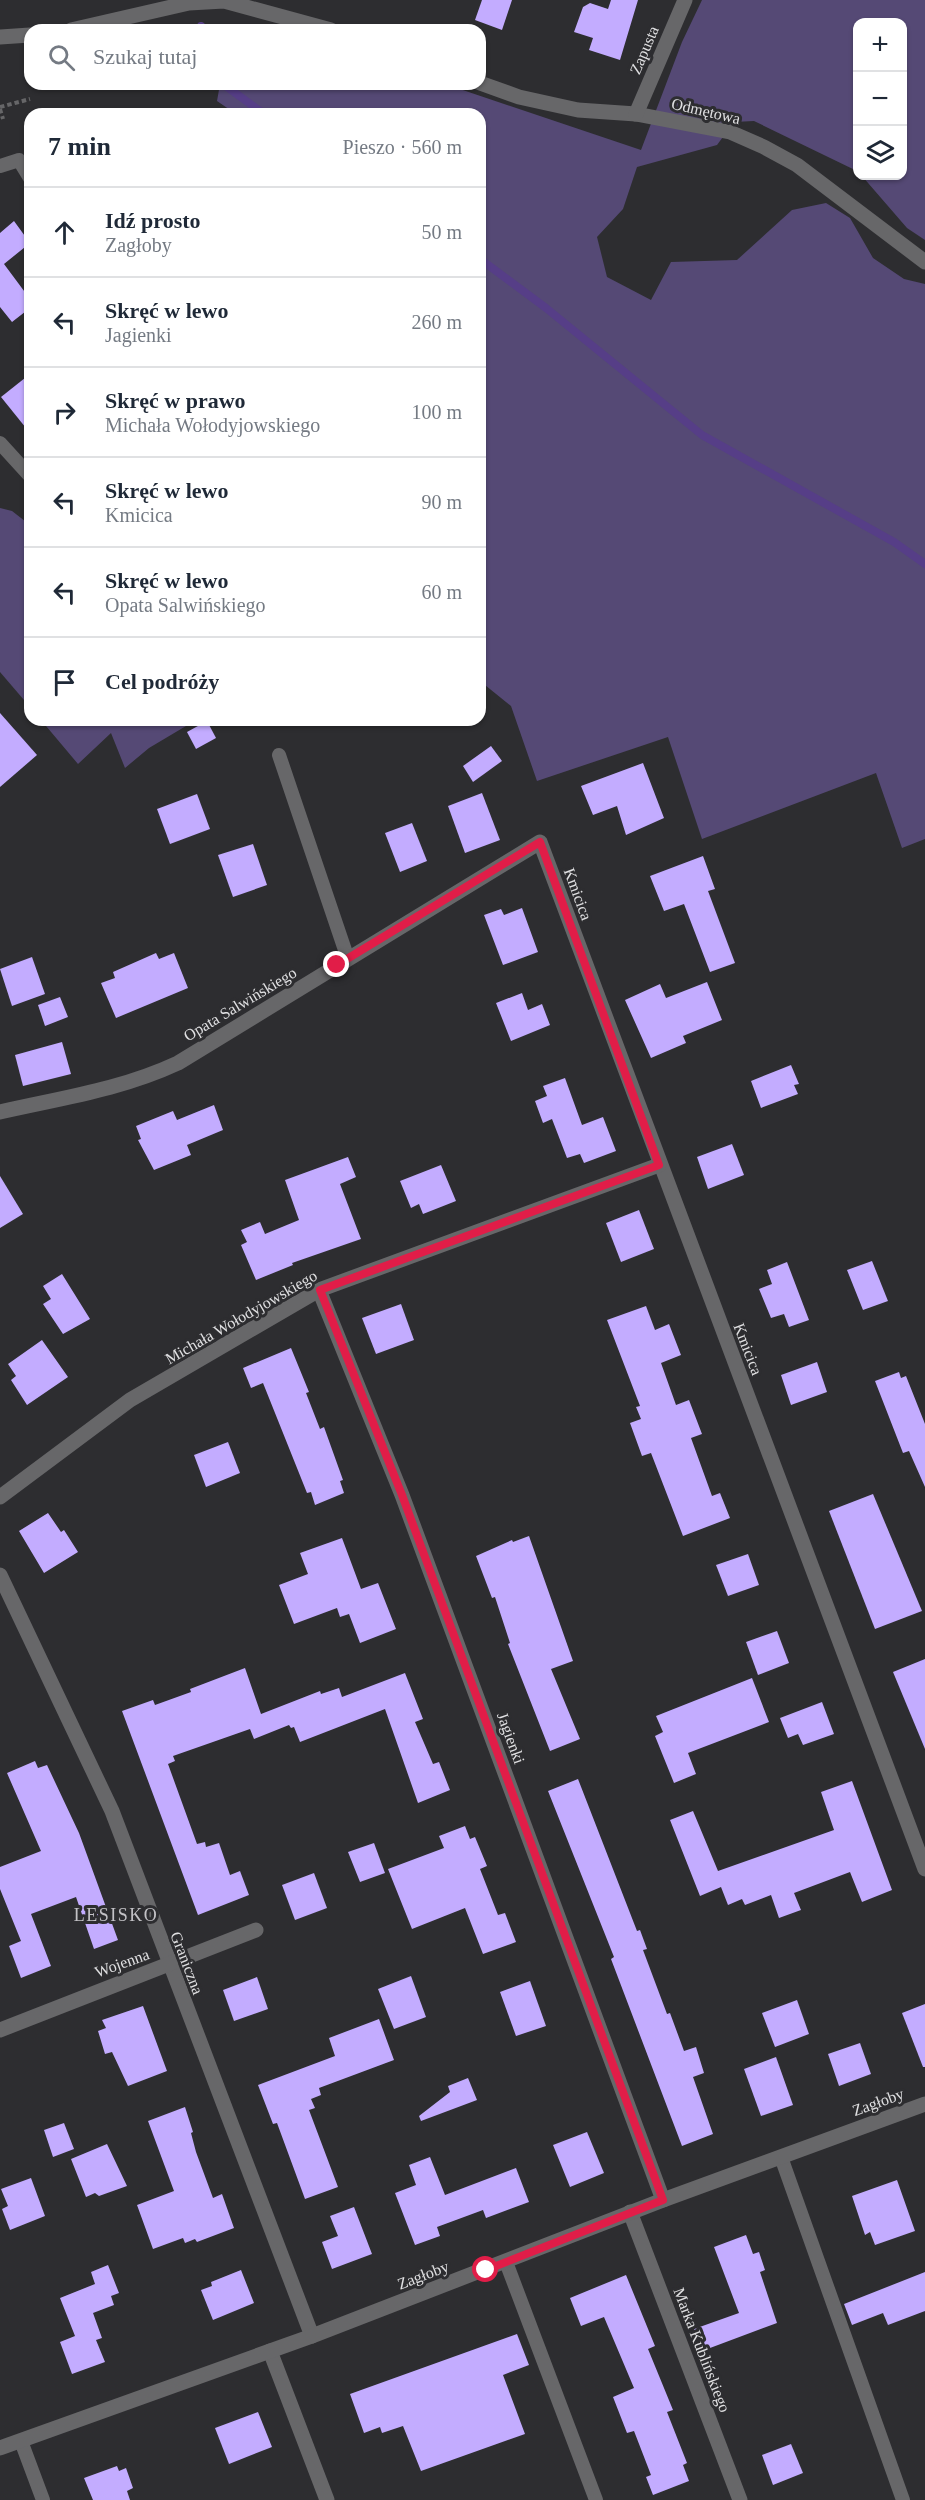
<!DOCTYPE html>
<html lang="pl">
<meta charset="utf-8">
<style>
body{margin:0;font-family:Georgia,serif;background:#f2f2f3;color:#1f2937}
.controls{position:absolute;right:18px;top:18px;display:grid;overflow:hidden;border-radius:12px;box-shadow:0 2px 4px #0004}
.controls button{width:54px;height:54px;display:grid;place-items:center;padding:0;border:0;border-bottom:2px solid #e0e1e3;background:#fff;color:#1f2937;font:30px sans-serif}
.stop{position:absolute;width:18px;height:18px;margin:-14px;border:4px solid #e11d48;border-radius:50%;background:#fff}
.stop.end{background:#e11d48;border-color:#fff;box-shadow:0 2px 6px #0008}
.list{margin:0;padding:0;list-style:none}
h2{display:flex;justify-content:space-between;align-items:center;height:78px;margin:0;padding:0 24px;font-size:26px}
h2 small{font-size:20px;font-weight:400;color:#747a83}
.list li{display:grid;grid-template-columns:39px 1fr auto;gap:18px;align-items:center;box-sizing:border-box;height:90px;padding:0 24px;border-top:2px solid #e0e1e3}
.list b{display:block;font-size:22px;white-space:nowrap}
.list p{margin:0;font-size:20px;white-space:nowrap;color:#747a83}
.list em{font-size:20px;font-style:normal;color:#747a83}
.icon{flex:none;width:33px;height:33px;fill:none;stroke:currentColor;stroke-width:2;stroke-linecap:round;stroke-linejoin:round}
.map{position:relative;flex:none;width:925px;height:2500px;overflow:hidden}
.search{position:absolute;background:#fff;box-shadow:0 2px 4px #0004;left:24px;top:24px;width:462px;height:66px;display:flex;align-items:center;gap:15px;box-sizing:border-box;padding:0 21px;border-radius:18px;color:#747a83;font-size:22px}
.panel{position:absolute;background:#fff;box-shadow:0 2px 4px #0004;left:24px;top:108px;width:462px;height:618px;border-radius:18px}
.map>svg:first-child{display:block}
.green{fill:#554975}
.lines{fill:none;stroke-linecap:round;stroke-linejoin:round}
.stream{stroke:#563e87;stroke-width:8}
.building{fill:#c3acff}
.path{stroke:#666668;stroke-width:4;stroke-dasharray:4.5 3;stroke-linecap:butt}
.service{stroke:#676769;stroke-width:14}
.minor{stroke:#676769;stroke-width:15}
.route{stroke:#e11d48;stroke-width:8}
.labels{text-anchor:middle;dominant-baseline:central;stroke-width:6;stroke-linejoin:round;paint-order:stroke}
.street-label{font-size:16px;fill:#e0e0e2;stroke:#2d2d30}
.neighbourhood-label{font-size:18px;letter-spacing:1.5px;fill:#c3c2c6;stroke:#2d2d30}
</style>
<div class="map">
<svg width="925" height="2500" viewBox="0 0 925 2500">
<rect width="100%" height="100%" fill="#2d2d30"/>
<g class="green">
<path d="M702 0H925V240L907 228 862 176H902V22H858L857 171 754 121 734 122 717 145 637 167 623 209 597 237 607 277 651 300 671 262 737 260 792 210 826 203 850 218 873 258 904 279 925 284V839L902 848 876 773 702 839 668 737 537 781 511 706 480 681V114H236L217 101 220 84H445L641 150 682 42Z"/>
<path d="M0 508 12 511 30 525V707L0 672Z"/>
<path d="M41 720H189L186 726 149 748 125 768 111 733 78 764Z"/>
</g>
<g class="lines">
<g class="stream">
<path d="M200 30 201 26"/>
<path d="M223 84 264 114"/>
<path d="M480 259 546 308 702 435 894 542 925 564"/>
</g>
</g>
<g class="building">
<path d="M482 0H512L502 30 475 20Z"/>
<path d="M611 0H638L620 60 589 50 593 38 574 32 583 7 590 3 608 9Z"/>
<path d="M14 221 30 243 4 264 30 299V308L12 322 0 307V233Z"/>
<path d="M30 374V433L1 397Z"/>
<path d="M0 713 37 755 0 787Z"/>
<path d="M207 721 216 738 196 749 187 732Z"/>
<path d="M491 746 502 761 473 782 463 766Z"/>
<path d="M643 763 664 818 626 835 617 806 593 815 581 786Z"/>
<path d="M482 793 500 840 465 853 448 806Z"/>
<path d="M197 794 210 829 170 844 157 809Z"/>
<path d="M412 823 427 861 400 872 385 833Z"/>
<path d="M253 844 267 885 233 897 218 855Z"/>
<path d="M703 856 715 889 708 891 735 963 710 972 684 904 664 911 650 876Z"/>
<path d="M522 908 538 952 503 965 484 915 501 909 504 915Z"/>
<path d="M156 953 159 959 174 953 188 988 116 1018 101 983 115 978 113 972Z"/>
<path d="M32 957 45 994 12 1006 0 969Z"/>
<path d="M707 982 722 1020 683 1036 686 1043 651 1058 625 1000 660 984 666 998Z"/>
<path d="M522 993 528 1010 542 1004 550 1025 511 1041 496 1003Z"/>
<path d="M60 997 68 1017 45 1026 38 1005Z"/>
<path d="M62 1042 71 1074 23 1086 15 1055Z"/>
<path d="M791 1065 799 1084 794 1085 798 1094 761 1108 751 1081Z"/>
<path d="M565 1078 582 1125 603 1117 616 1151 584 1163 580 1154 567 1158 552 1119 543 1123 535 1101 547 1096 543 1086Z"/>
<path d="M214 1105 223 1130 187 1145 191 1155 154 1170 138 1140 141 1139 136 1126 173 1111 177 1120Z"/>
<path d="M732 1144 744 1175 708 1189 697 1157Z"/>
<path d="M348 1157 356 1177 340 1184 361 1239 292 1263 293 1265 256 1280 241 1245 247 1242 241 1230 260 1222 265 1234 299 1220 285 1180Z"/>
<path d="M441 1165 456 1201 423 1214 419 1204 411 1208 400 1181Z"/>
<path d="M0 1176 23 1214 0 1228Z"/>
<path d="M639 1210 654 1249 621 1262 606 1223Z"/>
<path d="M872 1261 888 1301 863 1310 847 1270Z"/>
<path d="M787 1262 809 1320 789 1327 784 1314 771 1318 759 1289 772 1284 767 1270Z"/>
<path d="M62 1274 90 1319 63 1334 43 1304 51 1299 43 1286Z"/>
<path d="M401 1304 414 1340 376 1354 362 1318Z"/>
<path d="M646 1306 655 1330 669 1324 681 1355 661 1363 676 1405 689 1400 702 1434 691 1438 712 1496 720 1493 730 1518 683 1536 651 1453 642 1456 630 1423 641 1419 636 1407 640 1406 607 1320Z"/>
<path d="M42 1340 68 1377 27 1405 11 1380 16 1376 8 1364Z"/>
<path d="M291 1348 309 1392 306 1393 320 1429 324 1427 343 1480 340 1481 344 1493 315 1505 311 1492 307 1493 263 1383 251 1388 243 1368Z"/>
<path d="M817 1362 827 1392 791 1405 781 1375Z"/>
<path d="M899 1372 901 1378 906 1376 925 1424V1487L909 1451 903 1453 875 1381Z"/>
<path d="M228 1442 240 1473 206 1487 194 1455Z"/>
<path d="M873 1494 922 1611 875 1629 829 1511Z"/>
<path d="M48 1513 61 1532 64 1530 78 1552 44 1573 19 1531Z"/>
<path d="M529 1536 573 1661 551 1669 580 1739 550 1751 508 1644 510 1643 495 1597 492 1598 476 1556 512 1540 513 1542Z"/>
<path d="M342 1538 361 1589 378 1583 396 1629 360 1643 349 1614 340 1617 337 1608 294 1624 279 1585 308 1574 300 1553Z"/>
<path d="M748 1554 759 1585 728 1596 716 1565Z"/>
<path d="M777 1631 789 1663 758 1675 746 1642Z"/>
<path d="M925 1659V1749L893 1672Z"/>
<path d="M245 1668 261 1714 320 1691 321 1694 339 1688 342 1697 405 1673 423 1719 415 1722 433 1764 439 1762 450 1790 418 1803 385 1709 300 1742 294 1727 291 1728 289 1725 254 1739 250 1729 173 1756 175 1761 168 1764 197 1844 205 1842 206 1847 219 1843 230 1875 240 1871 249 1895 198 1915 122 1711 153 1700 155 1705 191 1692 190 1689Z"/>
<path d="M752 1678 769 1722 688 1753 696 1774 674 1783 655 1736 663 1732 656 1716Z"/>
<path d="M822 1702 834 1734 803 1745 798 1734 788 1738 780 1718Z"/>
<path d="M35 1761 38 1768 47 1765 79 1833 118 1940 94 1949 76 1897 31 1914 51 1966 21 1978 9 1946 21 1941 0 1889V1867L41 1851 7 1773Z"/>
<path d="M578 1779 637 1931 640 1930 647 1949 643 1950 667 2014 670 2013 684 2051 696 2047 704 2073 693 2077 713 2134 682 2146 611 1959 614 1957 548 1791Z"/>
<path d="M852 1781 892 1890 862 1902 850 1872 794 1893 801 1910 779 1918 771 1895 745 1905 742 1899 728 1905 721 1887 700 1896 670 1820 693 1811 718 1871 834 1830 821 1792Z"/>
<path d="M465 1826 470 1839 475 1837 487 1866 480 1869 498 1915 505 1913 516 1942 483 1954 465 1908 412 1929 388 1869 444 1848 439 1836Z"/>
<path d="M374 1843 385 1873 360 1882 348 1852Z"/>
<path d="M314 1873 327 1908 295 1920 282 1885Z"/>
<path d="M411 1976 426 2017 394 2029 378 1989Z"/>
<path d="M257 1977 268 2009 234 2021 223 1990Z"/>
<path d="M530 1981 546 2026 516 2036 500 1992Z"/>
<path d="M797 2000 809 2034 775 2047 762 2013Z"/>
<path d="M925 2004V2067H923L902 2013Z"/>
<path d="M143 2006 167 2071 128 2086 112 2052 105 2054 98 2031 106 2028 102 2020Z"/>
<path d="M379 2019 394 2060 319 2088 321 2095 311 2099 315 2108 309 2110 338 2187 305 2199 277 2123 273 2124 258 2085 335 2056 329 2038Z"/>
<path d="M860 2043 871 2074 839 2086 828 2054Z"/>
<path d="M776 2057 793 2105 761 2116 744 2069Z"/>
<path d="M468 2078 477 2100 421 2121 419 2116 450 2092 448 2086Z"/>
<path d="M185 2107 193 2132 191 2133 196 2152 213 2198 222 2194 234 2228 197 2242 195 2239 185 2243 183 2238 153 2249 137 2205 174 2191 148 2121Z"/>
<path d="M64 2123 74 2149 53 2157 44 2130Z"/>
<path d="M587 2132 604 2173 570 2187 553 2145Z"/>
<path d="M107 2144 127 2186 99 2196 95 2193 86 2197 71 2159Z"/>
<path d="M430 2157 445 2195 516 2168 529 2202 486 2218 483 2210 437 2227 440 2236 415 2245 395 2193 416 2185 409 2165Z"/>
<path d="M31 2178 45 2216 10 2230 2 2209 8 2206 1 2189Z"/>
<path d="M897 2180 915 2231 875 2245 870 2232 865 2235 852 2196Z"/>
<path d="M354 2207 372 2254 332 2269 322 2242 338 2236 330 2216Z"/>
<path d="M746 2235 753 2254 759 2252 765 2270 760 2272 777 2323 702 2351 694 2329 739 2313 714 2247Z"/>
<path d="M108 2265 119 2293 111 2296 114 2305 93 2313 102 2338 96 2340 105 2362 72 2374 60 2342 75 2336 60 2298 95 2284 91 2272Z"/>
<path d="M241 2270 254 2303 213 2320 201 2290 212 2286 211 2282Z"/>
<path d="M925 2272V2311L888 2325 883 2313 852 2325 844 2304Z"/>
<path d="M626 2275 655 2346 648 2349 673 2410 667 2412 687 2463 683 2465 689 2481 653 2495 646 2477 651 2475 634 2431 627 2433 613 2397 634 2388 604 2317 581 2326 570 2298Z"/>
<path d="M517 2334 529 2365 503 2375 525 2434 421 2471 403 2426 382 2433 380 2427 364 2433 350 2394Z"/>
<path d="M258 2412 272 2447 229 2464 215 2428Z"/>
<path d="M791 2444 803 2473 773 2485 762 2455Z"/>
<path d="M117 2466 119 2471 126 2468 133 2488 127 2491 130 2500H93L84 2478Z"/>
</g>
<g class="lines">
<g class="path">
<path d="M0 107 30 99"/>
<path d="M0 109 3 119"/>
</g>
<g class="service">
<path d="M0 166 19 160 30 178"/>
<path d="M0 443 30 476"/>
<path d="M279 755 348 959"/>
<path d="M781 2157 903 2500"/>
<path d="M506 2262 596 2500"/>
<path d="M21 2441 43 2500"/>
</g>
<g class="minor">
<path d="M71 30 189 3 224 1 331 30"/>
<path d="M0 37 30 35"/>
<path d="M480 83 519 97 578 110 636 114 730 132 764 147 797 165 925 262"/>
<path d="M636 114 685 0"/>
<path d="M0 1112C61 1098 120 1090 178 1063L540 842 925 1869"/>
<path d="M319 1290 402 1495 663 2200"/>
<path d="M0 1497 130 1400 319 1290 659 1165"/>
<path d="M0 1575 112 1811 312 2336"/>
<path d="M0 2030 256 1930"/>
<path d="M630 2212 740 2500"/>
<path d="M270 2351 327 2500"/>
<path d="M0 2448 312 2336 663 2200 925 2104"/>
</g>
</g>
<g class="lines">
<path class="route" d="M337 965 540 842 659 1165 320 1290 402 1495 663 2200 486 2270"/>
</g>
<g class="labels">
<g class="street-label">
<text transform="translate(644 50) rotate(-67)">Zapusta</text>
<text transform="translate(706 111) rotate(13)">Odmętowa</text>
<text transform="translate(578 894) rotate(70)">Kmicica</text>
<text transform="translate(240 1004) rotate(-31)">Opata Salwińskiego</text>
<text transform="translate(241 1317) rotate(-30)">Michała Wołodyjowskiego</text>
<text transform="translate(748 1349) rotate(69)">Kmicica</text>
<text transform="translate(511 1738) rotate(70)">Jagienki</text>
<text transform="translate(122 1963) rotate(-20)">Wojenna</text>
<text transform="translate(187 1963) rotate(69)">Graniczna</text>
<text transform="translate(878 2102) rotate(-20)">Zagłoby</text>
<text transform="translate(423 2275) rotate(-21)">Zagłoby</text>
<text transform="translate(702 2350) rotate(69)">Marka Kublińskiego</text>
</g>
<g class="neighbourhood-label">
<text x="116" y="1915">LESISKO</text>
</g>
</g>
</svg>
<div class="controls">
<button>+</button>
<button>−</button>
<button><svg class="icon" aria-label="layers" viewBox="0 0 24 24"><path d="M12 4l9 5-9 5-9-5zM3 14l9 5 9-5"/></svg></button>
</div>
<div class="stop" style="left:486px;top:2270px"></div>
<div class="stop end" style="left:337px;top:965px"></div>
<div class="search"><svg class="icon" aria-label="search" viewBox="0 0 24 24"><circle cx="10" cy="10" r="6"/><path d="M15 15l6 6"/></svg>Szukaj tutaj</div>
<section class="panel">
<h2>7 min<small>Pieszo · 560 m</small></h2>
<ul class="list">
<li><svg class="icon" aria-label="ahead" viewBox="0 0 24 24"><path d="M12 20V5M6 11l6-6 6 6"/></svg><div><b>Idź prosto</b><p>Zagłoby</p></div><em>50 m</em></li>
<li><svg class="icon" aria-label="left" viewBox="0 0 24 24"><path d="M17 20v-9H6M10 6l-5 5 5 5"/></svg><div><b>Skręć w lewo</b><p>Jagienki</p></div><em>260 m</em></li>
<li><svg class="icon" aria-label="right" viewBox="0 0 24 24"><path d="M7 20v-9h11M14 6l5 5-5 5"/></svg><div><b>Skręć w prawo</b><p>Michała Wołodyjowskiego</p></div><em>100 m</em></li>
<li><svg class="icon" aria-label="left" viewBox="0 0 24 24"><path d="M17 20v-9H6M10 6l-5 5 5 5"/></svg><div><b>Skręć w lewo</b><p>Kmicica</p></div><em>90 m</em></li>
<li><svg class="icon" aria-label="left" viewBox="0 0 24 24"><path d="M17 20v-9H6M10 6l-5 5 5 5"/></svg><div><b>Skręć w lewo</b><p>Opata Salwińskiego</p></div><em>60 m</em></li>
<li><svg class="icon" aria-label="arrive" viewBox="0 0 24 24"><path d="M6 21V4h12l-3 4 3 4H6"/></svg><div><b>Cel podróży</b></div></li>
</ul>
</section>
</div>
